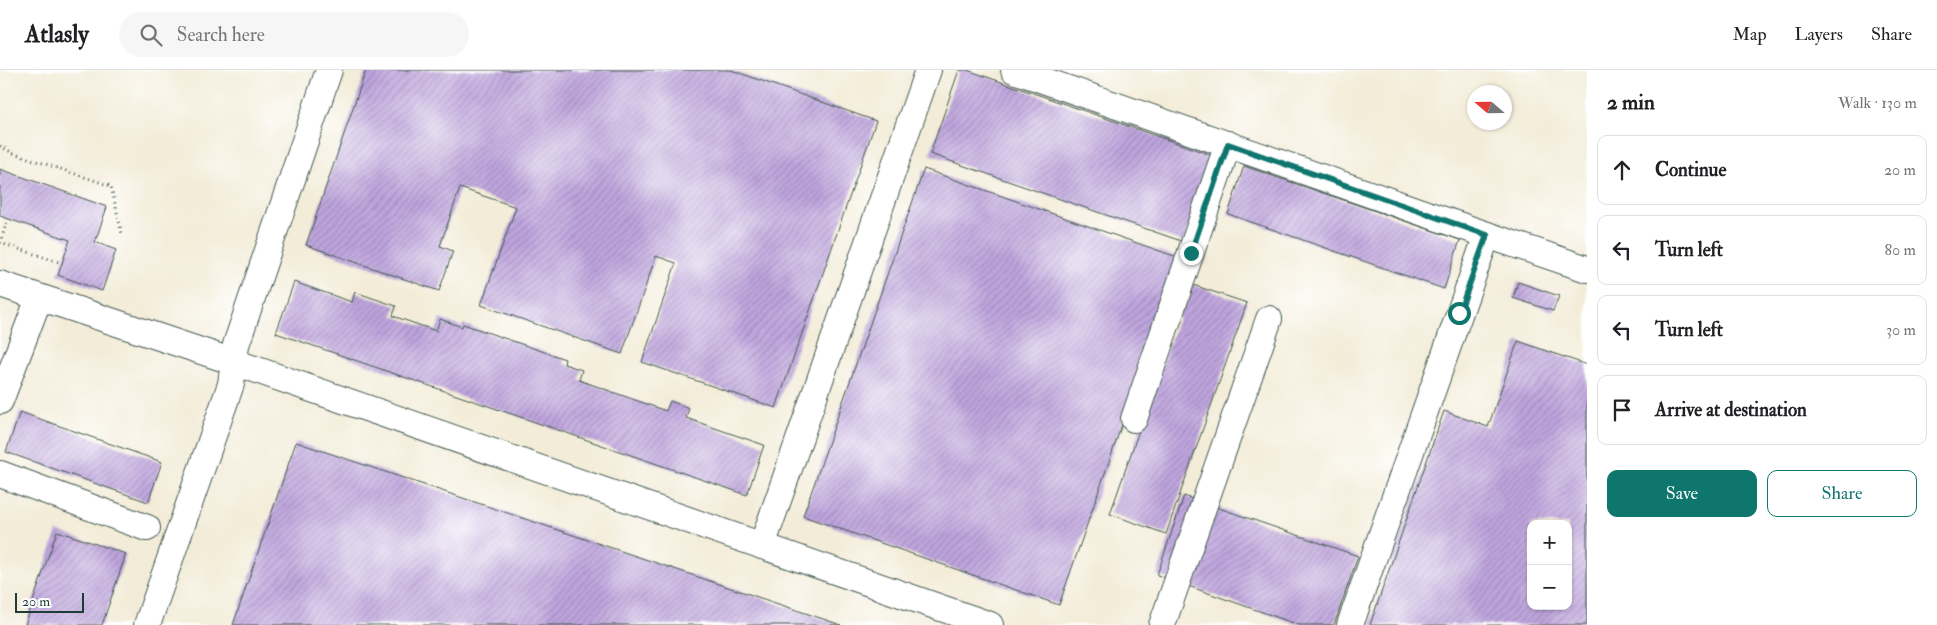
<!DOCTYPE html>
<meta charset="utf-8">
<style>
body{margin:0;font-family:"IM FELL Double Pica",serif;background:#f6f6f6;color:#202124}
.controls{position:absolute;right:15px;bottom:15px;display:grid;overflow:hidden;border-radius:10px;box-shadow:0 1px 4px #0004}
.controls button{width:45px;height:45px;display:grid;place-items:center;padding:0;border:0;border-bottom:1px solid #e0e0e0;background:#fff;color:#202124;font:25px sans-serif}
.compass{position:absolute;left:1467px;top:15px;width:45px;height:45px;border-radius:50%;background:#fff;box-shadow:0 1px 4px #0004;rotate:290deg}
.scale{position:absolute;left:15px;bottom:12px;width:69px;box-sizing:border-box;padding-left:5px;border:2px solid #1f3d34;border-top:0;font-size:14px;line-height:18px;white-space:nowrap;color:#1f3d34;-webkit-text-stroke:4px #fff;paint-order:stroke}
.stop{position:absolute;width:15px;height:15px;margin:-11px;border:4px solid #0f766e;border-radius:50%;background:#fff}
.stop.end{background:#0f766e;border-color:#fff;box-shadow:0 1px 5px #0008}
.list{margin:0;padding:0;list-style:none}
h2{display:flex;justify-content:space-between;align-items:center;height:65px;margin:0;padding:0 20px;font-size:21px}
h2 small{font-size:16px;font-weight:400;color:#757577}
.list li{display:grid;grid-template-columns:32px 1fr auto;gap:15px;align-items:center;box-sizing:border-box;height:70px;margin:0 10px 10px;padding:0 10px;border:1px solid #e0e0e0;border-radius:10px}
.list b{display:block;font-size:19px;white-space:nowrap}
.list em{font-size:16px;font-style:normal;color:#757577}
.actions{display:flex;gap:10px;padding:15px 20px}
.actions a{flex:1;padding:11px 0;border:1px solid #0f766e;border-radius:10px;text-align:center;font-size:18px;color:#0f766e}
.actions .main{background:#0f766e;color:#fff}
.icon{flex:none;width:28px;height:28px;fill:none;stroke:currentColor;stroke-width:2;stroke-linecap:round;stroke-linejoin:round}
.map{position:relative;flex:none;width:1587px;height:555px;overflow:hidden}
header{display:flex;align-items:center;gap:30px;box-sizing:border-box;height:70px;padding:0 25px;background:#fff;border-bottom:1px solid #e0e0e0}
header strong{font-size:24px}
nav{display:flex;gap:28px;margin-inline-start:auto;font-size:18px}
.search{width:350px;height:45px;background:#f6f6f6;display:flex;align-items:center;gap:12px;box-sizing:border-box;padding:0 18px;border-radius:28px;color:#757577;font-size:19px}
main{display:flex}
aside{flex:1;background:#fff}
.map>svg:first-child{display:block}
.building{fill:url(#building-hatch);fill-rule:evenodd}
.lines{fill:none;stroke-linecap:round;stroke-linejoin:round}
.minor-casing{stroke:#3f574d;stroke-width:28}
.path{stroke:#3f574d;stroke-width:3;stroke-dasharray:1 4;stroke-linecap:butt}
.minor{stroke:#fff;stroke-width:26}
.route{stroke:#0f766e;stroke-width:6}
</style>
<header>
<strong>Atlasly</strong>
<div class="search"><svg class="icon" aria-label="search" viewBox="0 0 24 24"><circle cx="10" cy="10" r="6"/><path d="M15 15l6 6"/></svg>Search here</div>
<nav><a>Map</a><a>Layers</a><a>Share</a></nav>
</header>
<main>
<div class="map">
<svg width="1587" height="555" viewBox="0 0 1587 555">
<defs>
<pattern id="building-hatch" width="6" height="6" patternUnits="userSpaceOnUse" patternTransform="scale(1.25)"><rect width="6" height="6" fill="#bfa5de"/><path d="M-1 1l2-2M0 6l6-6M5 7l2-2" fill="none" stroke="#9b88b5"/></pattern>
</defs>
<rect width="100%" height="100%" fill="#fff"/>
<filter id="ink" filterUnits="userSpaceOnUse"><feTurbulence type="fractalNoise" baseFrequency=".02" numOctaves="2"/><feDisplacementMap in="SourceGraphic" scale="10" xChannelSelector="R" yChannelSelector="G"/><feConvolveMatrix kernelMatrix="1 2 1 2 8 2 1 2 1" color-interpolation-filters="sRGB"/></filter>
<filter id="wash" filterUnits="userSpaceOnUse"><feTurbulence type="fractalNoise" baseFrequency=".0096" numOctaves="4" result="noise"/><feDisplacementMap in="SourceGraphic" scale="20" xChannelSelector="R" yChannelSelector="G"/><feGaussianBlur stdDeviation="1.12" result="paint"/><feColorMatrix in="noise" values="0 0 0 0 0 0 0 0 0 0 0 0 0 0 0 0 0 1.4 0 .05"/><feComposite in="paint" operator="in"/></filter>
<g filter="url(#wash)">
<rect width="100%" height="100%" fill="#f3ecd8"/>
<g id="blocks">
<g class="building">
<path d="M366 0H731L876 51 776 338 642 292 676 193 656 186 622 284 481 235 516 137 460 118 440 176 453 181 439 221 306 175Z"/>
<path d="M959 0H967L1214 86 1184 172 930 84Z"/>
<path d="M1244 96 1460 170 1444 219 1228 144Z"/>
<path d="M0 99 107 137 95 172 116 180 102 221 58 205 70 170 0 146Z"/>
<path d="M924 99 1180 188 1059 535 803 446Z"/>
<path d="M294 212 352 232 355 222 396 236 393 246 436 261 440 249 462 257 463 254 565 289 564 294 582 300 579 310 666 341 670 331 689 338 686 348 764 375 747 425 276 263Z"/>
<path d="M1518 212 1559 226 1553 241 1513 228Z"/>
<path d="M1190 214 1247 233 1166 464 1110 444Z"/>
<path d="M1518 271 1587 295V555H1370L1444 341 1488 357ZM1531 454H1568V536H1531Z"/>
<path d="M20 342 162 392 148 432 6 382Z"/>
<path d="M296 372 841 555H233Z"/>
<path d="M1184 426 1358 486 1334 555H1299L1157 505Z"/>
<path d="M57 461 126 484 102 555H25Z"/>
</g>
</g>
</g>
<g filter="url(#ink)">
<use href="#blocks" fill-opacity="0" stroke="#3f574d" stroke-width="1"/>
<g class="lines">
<g class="minor-casing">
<g id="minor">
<path d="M1014 0 1487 165"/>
<path d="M0 214 234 292 990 555"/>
<path d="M0 331 39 228"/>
<path d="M1134 349 1228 74"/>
<path d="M0 404 147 458"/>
<path d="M762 476 928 0"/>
<path d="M147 555 231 314 236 275 329 0"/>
<path d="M1162 555 1269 249"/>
<path d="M1350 555 1487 165 1587 199"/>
</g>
</g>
<g class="path">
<path d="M0 76 13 83 111 116 122 164"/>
<path d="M0 173 62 193"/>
<path d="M0 173 8 149"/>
</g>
<use href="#minor" class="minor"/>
</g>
</g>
<g class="lines" filter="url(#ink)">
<path class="route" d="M1191 183 1228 74 1487 165 1459 243"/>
</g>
</svg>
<div class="controls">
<button>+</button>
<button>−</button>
</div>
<svg class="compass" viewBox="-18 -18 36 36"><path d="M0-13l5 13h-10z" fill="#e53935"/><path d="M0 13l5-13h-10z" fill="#757577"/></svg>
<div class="scale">20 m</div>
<div class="stop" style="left:1459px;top:243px"></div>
<div class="stop end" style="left:1191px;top:183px"></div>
</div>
<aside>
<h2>2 min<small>Walk · 130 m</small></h2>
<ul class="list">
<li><svg class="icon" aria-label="ahead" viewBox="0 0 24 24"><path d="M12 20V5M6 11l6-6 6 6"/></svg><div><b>Continue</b></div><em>20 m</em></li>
<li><svg class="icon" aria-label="left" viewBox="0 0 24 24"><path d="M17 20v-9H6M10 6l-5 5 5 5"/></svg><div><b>Turn left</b></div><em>80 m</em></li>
<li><svg class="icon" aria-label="left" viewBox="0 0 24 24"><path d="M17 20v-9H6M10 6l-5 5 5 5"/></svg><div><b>Turn left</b></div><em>30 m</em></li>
<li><svg class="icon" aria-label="arrive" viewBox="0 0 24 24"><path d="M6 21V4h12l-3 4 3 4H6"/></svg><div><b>Arrive at destination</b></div></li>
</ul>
<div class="actions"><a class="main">Save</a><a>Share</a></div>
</aside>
</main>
